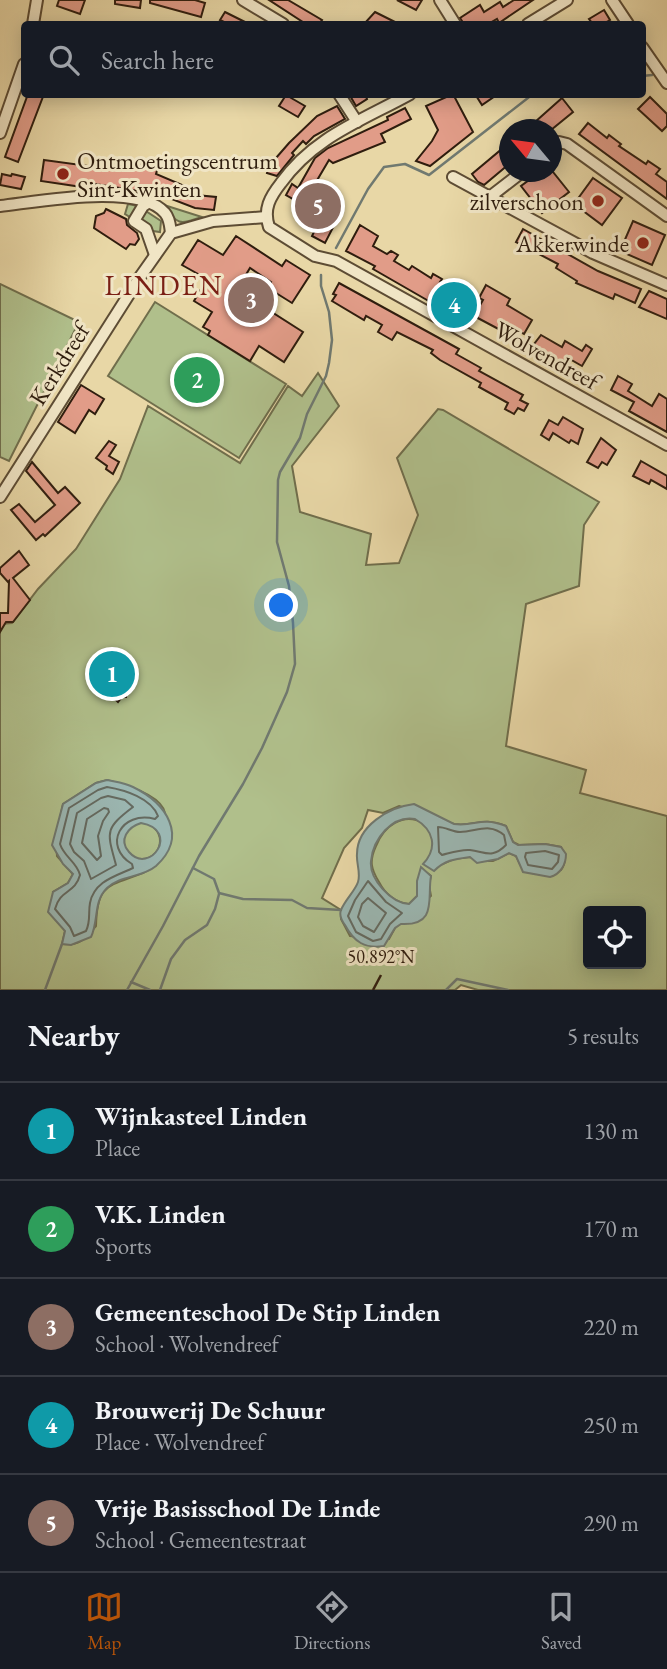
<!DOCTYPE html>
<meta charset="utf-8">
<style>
body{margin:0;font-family:"EB Garamond",serif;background:#20242c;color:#f1f3f6}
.controls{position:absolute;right:21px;bottom:21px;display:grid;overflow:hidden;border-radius:7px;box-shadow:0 4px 18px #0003}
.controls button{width:63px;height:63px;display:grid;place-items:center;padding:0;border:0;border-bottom:2px solid #363941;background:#171b24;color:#f1f3f6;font:35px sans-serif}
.compass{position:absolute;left:499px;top:119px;width:63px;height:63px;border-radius:50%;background:#171b24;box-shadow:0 4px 18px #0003;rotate:299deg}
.you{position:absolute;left:282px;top:606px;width:24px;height:24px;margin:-18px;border:5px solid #fff;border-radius:50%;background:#1a73e8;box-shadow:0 0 0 10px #1a73e833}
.badge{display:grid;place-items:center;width:46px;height:46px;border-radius:50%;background:#b45309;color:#fff;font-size:23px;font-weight:700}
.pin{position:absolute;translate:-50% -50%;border:4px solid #fff;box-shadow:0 2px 7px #0006}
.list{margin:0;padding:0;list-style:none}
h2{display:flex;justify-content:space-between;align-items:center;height:91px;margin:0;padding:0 28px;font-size:30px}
h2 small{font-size:23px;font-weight:400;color:#9ea1a6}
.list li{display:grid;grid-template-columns:46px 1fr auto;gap:21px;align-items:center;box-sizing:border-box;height:98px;padding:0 28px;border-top:2px solid #363941}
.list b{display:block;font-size:26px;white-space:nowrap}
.list p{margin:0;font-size:23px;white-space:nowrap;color:#9ea1a6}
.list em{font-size:23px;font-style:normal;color:#9ea1a6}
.icon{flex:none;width:38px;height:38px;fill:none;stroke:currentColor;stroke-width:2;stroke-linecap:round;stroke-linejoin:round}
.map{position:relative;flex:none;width:667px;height:990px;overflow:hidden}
.search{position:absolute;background:#171b24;box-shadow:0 4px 18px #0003;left:21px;right:21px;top:21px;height:77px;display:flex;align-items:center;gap:18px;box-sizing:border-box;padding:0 24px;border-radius:7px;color:#9ea1a6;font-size:26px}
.sheet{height:581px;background:#171b24}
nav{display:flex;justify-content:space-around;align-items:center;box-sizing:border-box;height:98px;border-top:2px solid #363941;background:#171b24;font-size:19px;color:#9ea1a6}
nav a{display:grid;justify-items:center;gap:4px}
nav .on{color:#b45309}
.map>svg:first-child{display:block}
.green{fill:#b0bf8b;stroke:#706e4c;stroke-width:2;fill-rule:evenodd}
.water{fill:#9bb7b2;stroke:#707970;stroke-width:2;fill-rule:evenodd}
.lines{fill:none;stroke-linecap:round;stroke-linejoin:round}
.shore{stroke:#656a60;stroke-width:2}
.stream{stroke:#707970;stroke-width:2.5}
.building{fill:#e19c88;stroke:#2f1d0e;stroke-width:2}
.minor-casing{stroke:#5d4c34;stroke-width:14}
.minor{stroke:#f0e5c5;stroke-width:10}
.ticks{fill:none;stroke:#2f1d0e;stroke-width:2.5}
.poi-dot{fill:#8f2418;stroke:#f0e5c5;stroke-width:2.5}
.labels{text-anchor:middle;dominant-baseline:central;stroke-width:6;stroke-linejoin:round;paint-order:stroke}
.poi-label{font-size:24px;fill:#2f1d0e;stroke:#f0e5c5;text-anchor:end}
.street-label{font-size:24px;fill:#2f1d0e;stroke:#f0e5c5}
.quarter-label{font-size:28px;letter-spacing:2px;fill:#7a1f14;stroke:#f0e5c5}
.ticks-label{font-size:18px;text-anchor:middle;fill:#2f1d0e;stroke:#f0e5c5;stroke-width:6;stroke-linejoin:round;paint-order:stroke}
</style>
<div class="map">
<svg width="667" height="990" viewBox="0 0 667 990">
<rect width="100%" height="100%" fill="#e8d7a6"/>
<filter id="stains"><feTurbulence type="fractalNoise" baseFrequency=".00286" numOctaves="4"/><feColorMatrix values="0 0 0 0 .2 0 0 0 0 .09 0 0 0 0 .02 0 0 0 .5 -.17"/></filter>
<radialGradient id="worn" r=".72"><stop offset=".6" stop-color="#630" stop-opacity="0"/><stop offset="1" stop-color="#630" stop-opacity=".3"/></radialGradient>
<g class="green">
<path d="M128 204 138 206 161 221 160 232 153 231 125 214Z"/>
<path d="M164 205 202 217C178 225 178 225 164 205Z"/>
<path d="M0 284 79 322 9 461 0 457Z"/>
<path d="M155 302 286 384 239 458 108 376Z"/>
<path d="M318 373 339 406 292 466 300 512 371 534 366 565 399 563 418 515 397 458 438 409 443 410 599 502 584 525 579 586 526 604 506 746 586 770 580 793 667 816V990H478L461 985 455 990H0V624L12 623 38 589 76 549 120 479 148 406 240 463 288 386 302 396ZM107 780C123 784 161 794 165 813 168 826 164 845 163 858 156 864 149 872 140 874 106 887 97 885 96 926 86 938 80 946 62 944L65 931 53 892 68 883 73 874 57 856 56 837 63 804 96 783ZM399 806 454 824C476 827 481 816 506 826L513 842 519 845 545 844 561 847C565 857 567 861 561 870L520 864 516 856 509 853 493 861H482L470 857 454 859 440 865 429 858C447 819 395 800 376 846 369 861 371 869 379 882 385 894 396 903 409 904L417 896 421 868 431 876 429 885 431 896 395 928 389 939 350 936 341 919V910L322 898 344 848 362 828 368 810 383 813ZM588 911H641V964H588Z"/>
<circle cx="142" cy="841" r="18"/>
</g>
<g class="water">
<path d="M107 780C116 782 125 783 133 787 166 803 189 836 156 866 142 878 120 875 107 888 93 902 99 920 91 937L71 945 62 944 65 931 48 912 53 892 68 883 73 874 63 864 52 845 63 804 96 783ZM141 823C181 830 150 876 129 852 118 840 128 827 141 823Z"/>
<path d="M414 804 454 824C475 827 480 816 506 826L513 842 518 845 545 844 561 847 566 854C566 864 561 874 550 877L523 872 516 856 509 853 498 859 477 863 470 857C455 859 445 860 434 871L423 864C438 848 434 830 415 819 392 815 373 839 371 861 369 879 391 903 409 904L417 896V881L421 867 431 876C427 898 438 926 401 924L395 928 384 946C365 949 354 942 345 925 342 921 339 915 341 910 345 900 355 891 358 882 361 873 356 863 357 854 357 826 389 807 414 804Z"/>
</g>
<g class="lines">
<g class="shore">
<path d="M107 787C125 790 151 798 158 816L155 819C121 810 102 846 132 864L133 868C116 876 94 881 90 903 88 913 91 921 86 931L74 936 70 927 55 909C60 889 75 894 80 875 77 862 64 857 60 844L69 808 98 790Z"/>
<path d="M108 796 125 800 133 807C104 829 107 832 116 865L91 879 84 861 74 852 70 844 77 813 101 798Z"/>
<path d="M104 808 108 809 109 812 103 821 98 836 101 856 97 860 82 843 87 819Z"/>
<path d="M438 827C446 827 452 832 460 832 476 832 489 822 504 835L506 845C492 859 486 852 470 850 461 849 450 853 442 855L439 852Z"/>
<path d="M545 851 559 855 558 862 552 869 528 865 525 857 526 853Z"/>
<path d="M368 881 386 902 402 913 390 924 381 939 373 941 356 932 348 916 355 900Z"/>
<path d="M368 898 386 913 374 932 363 926 358 917 362 904Z"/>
</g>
<g class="stream">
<path d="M642 76 652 75"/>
<path d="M336 248 368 189 384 167 405 164 429 175 533 94"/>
<path d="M193 868 214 879 219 893 243 899 292 900 307 908 341 910"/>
<path d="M131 982 150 990"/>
<path d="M45 990 62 944"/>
<path d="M127 990 163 926 199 856 243 784 262 748 287 692 295 664 293 623 289 586 277 542 278 480 280 472 300 438 307 414 326 376 329 363 332 340 329 312 321 286V275"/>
<path d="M160 990 171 959 185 940 207 925 215 909 219 894"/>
<path d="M446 990 457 979 508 990"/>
</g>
</g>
<g class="building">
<path d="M59 0H85L80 14 57 6Z"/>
<path d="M115 0H141L140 8 115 4Z"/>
<path d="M150 0H195L205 3 201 17 150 3Z"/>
<path d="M269 0H288L322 20 319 24H306Z"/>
<path d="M397 0H422L416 10Z"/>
<path d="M514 0H533L499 23 497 19 488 24H464L460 18 480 5 484 12 500 2 503 7Z"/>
<path d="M604 10 610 20 603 24H593L589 19Z"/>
<path d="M225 12 249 24H228L220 20Z"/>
<path d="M375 12 399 24H364Z"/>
<path d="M28 94H44L18 162 5 157Z"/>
<path d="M349 94H365L367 99 356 106Z"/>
<path d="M453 94 473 132 430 166 416 161 432 141 438 130 426 106Z"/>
<path d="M475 94H498L482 105Z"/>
<path d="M286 95 305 106 298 117 279 106Z"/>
<path d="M650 97 667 114V126L662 131 638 109Z"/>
<path d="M562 98 573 112 551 130H526Z"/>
<path d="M337 106 345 119 314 136 306 144 303 141 292 153 294 155 277 176 267 173 269 166 289 143 317 116Z"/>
<path d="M405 108 411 119 381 134 385 142 333 163 329 160 309 194 341 212 325 243 312 236 316 228 300 219 307 207 286 195 292 184 298 188 315 158 328 148 388 120 387 117Z"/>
<path d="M588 123 607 138 609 135 621 144 619 146 646 164 648 161 660 169 656 174 667 182V199L579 134Z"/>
<path d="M509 143V164L484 185 478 182 472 174Z"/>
<path d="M44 160 95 167 96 162 122 166 126 162 149 166 150 161 159 164 156 174 196 191V195L216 197 214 210 195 208 146 189 145 192 82 182V187L41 181Z"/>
<path d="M540 172H553L569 192 542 213 521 186Z"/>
<path d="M2 174 11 176 12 174 25 177 21 189 0 185Z"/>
<path d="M593 178 622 198 602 225 574 204Z"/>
<path d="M106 209 126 219 127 225 137 233 139 239 135 245 130 244 126 249 94 228 96 216 104 213Z"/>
<path d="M633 221 665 235 652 265 620 251Z"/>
<path d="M360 225 378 236 373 246 387 254 391 251 398 255 394 261 409 270 412 266 431 278 433 274 442 279 440 282 449 287 447 291 462 299 453 315 373 269 375 266 346 251Z"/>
<path d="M523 229 598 271 641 289 635 303 615 294 613 299 576 283 577 281 556 268 558 264 516 242Z"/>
<path d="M236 236 282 266 286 260 310 275 292 303 268 288 271 282 250 268 232 298 254 312 259 304 303 332 284 362 259 346 250 361 208 335 210 331 203 327 212 312 194 301 207 279 182 265 198 240 223 255Z"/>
<path d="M339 283 459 349 456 354 481 368 479 371 523 395 520 400 528 404 524 411 518 408 514 414 505 409 508 403 479 387 481 383 440 360 431 353 433 350 397 332 392 340 378 332 382 325 366 316 364 320 332 301 336 295 333 294Z"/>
<path d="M486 285 510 299 507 305 532 320 524 334 509 326 506 333 474 316 483 300 479 298Z"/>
<path d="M649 291 667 299V319L639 307Z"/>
<path d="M541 335 562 347 565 341 582 351 586 345 592 349 582 366 566 357 562 365 531 348Z"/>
<path d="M618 376 632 384 628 391 652 406 659 394 667 399V432L629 411 634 402 611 390Z"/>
<path d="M81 385 104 399 95 414 89 410 75 433 58 422Z"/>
<path d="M563 417 583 429 578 444 571 440 569 443 553 433 549 440 541 435 549 420 558 425Z"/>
<path d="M601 438 616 450 607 465 602 462 598 468 587 462Z"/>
<path d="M109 441 116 445 109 456 119 462 113 474 106 469 107 466 96 458Z"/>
<path d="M641 461 667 476V489L651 480 649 484 633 476Z"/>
<path d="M32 462 58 493 65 487 80 503 45 536 43 534 36 540 11 510 19 504 35 522 55 505 26 471Z"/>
<path d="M19 551 29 565 13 578 30 600 13 622H6L0 632V613H8L9 581 8 582 0 573V568Z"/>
<path d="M105 654 128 655 126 697H122L118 702 114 698 102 696 103 682 96 680 97 667H104Z"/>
</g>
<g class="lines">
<g class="minor-casing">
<g id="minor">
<path d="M243 0 283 24"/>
<path d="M440 0 455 24"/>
<path d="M612 0 628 24"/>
<path d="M33 24 37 0"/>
<path d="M528 24 567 0"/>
<path d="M642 47 667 83"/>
<path d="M339 94 357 122"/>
<path d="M410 94C361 121 314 137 281 183 270 197 263 209 269 227L315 256 336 261 363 276 667 445"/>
<path d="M0 133 24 64"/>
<path d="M552 148 559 142 567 144 667 216"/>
<path d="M453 177 593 253 667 285"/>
<path d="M491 196 522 172"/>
<path d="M149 202 143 206 134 221 146 229 155 255"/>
<path d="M0 206C37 202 139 182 165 213 170 219 170 226 171 233"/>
<path d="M0 497 140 277 171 233 213 221 266 217"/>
</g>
</g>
<use href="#minor" class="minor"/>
</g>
<path class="ticks" d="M373 990 381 975"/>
<g class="poi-dot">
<circle cx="63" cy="174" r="7"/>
<circle cx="598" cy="201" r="7"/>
<circle cx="643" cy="243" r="7"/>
</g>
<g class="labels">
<g class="poi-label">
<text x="77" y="160" text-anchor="start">Ontmoetingscentrum<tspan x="77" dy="28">Sint-Kwinten</tspan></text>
<text x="584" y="201">zilverschoon</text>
<text x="629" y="243">Akkerwinde</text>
</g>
<g class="street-label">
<text transform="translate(547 355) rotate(29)">Wolvendreef</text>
<text transform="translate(59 364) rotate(-58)">Kerkdreef</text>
</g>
<g class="quarter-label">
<text x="164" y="285">LINDEN</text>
</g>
</g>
<g class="ticks-label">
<text x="381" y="963">50.892°N</text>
</g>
<rect width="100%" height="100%" filter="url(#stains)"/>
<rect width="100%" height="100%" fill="url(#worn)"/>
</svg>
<div class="controls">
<button><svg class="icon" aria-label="locate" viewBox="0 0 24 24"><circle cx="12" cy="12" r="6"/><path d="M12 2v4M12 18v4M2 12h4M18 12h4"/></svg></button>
</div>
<svg class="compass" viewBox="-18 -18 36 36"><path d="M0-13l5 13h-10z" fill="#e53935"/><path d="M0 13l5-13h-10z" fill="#9ea1a6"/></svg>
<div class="you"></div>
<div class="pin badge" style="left:112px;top:674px;background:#0f9aa8">1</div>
<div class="pin badge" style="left:197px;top:380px;background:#2e9e5b">2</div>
<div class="pin badge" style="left:251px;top:300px;background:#8d6e63">3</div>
<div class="pin badge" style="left:454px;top:305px;background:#0f9aa8">4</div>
<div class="pin badge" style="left:318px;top:206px;background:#8d6e63">5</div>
<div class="search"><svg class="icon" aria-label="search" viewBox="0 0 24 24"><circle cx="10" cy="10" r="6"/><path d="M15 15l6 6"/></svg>Search here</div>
</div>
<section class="sheet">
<h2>Nearby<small>5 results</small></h2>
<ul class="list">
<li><span class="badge" style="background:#0f9aa8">1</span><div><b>Wijnkasteel Linden</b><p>Place</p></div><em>130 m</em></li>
<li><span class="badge" style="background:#2e9e5b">2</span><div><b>V.K. Linden</b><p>Sports</p></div><em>170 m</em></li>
<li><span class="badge" style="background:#8d6e63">3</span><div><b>Gemeenteschool De Stip Linden</b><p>School · Wolvendreef</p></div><em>220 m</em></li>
<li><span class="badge" style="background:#0f9aa8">4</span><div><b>Brouwerij De Schuur</b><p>Place · Wolvendreef</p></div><em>250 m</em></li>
<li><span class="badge" style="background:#8d6e63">5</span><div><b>Vrije Basisschool De Linde</b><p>School · Gemeentestraat</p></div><em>290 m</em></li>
</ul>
</section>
<nav>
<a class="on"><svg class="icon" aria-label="map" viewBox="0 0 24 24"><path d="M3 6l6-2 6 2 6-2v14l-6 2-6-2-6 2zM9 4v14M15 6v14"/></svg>Map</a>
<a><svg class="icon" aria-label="directions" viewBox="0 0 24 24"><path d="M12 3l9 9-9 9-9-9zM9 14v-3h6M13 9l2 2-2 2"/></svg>Directions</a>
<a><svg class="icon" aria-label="saved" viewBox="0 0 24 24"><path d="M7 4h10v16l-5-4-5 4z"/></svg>Saved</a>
</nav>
